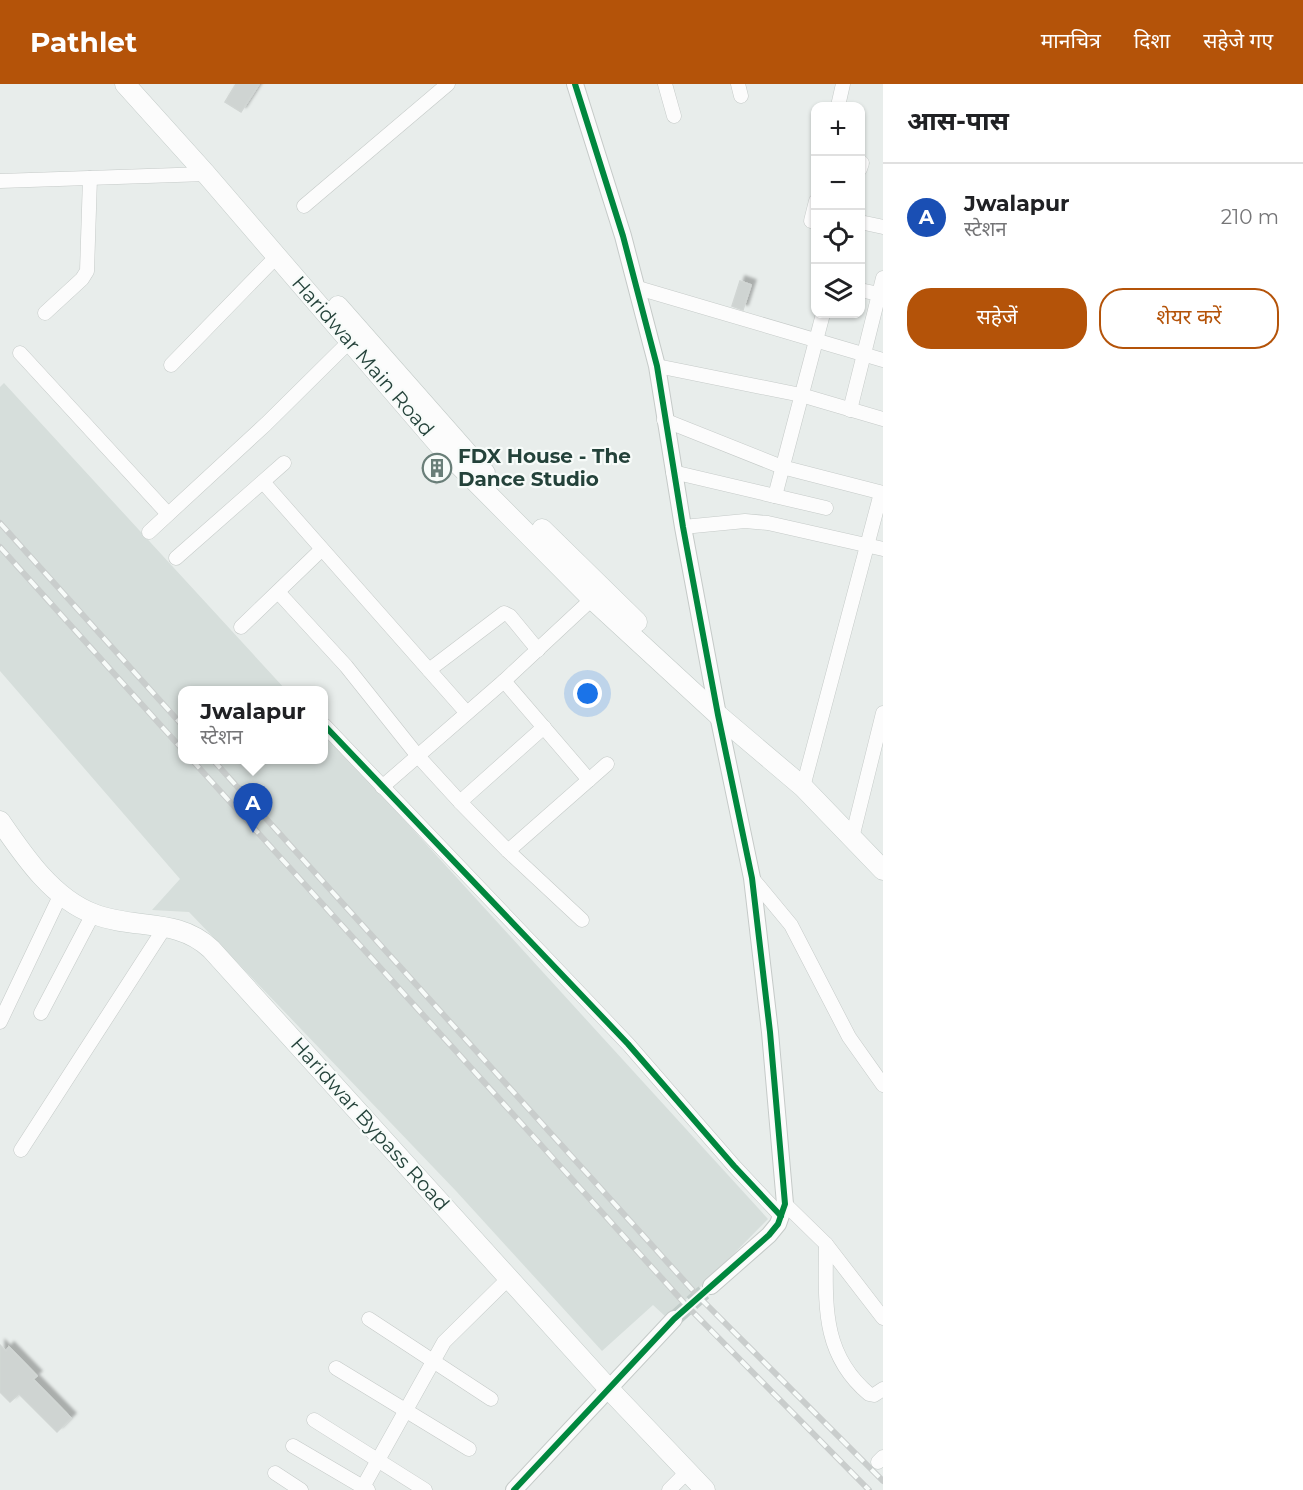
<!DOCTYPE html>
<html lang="hi">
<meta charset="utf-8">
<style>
body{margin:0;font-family:Montserrat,"Noto Sans Devanagari",sans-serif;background:#f6f6f6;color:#202124}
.controls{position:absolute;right:18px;top:18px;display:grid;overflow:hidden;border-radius:12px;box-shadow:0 2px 4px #0004}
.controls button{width:54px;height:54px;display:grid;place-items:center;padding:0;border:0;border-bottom:2px solid #e0e0e0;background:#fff;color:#202124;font:30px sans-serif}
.you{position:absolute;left:588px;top:610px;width:21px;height:21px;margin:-15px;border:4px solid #fff;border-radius:50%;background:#1a73e8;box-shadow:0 0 0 9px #1a73e833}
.badge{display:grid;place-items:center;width:39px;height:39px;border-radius:50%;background:#b45309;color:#fff;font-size:20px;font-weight:700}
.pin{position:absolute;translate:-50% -50px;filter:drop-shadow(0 2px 3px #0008)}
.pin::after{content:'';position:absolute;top:32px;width:21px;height:18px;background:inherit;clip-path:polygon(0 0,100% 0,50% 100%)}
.popup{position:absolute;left:178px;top:602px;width:150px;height:78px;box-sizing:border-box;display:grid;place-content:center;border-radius:12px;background:#fff;filter:drop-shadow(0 2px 4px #0005);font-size:20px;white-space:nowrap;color:#757577}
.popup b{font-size:22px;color:#202124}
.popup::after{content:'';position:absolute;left:50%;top:100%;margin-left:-12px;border:12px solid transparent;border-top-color:#fff}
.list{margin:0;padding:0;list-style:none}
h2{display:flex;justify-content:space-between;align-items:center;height:78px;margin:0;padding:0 24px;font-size:26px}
h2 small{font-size:20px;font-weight:400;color:#757577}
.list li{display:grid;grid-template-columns:39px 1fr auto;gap:18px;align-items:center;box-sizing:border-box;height:108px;padding:0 24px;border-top:2px solid #e0e0e0}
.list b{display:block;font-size:22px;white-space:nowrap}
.list p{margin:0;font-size:20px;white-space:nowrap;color:#757577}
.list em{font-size:20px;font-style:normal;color:#757577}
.actions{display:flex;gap:12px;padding:18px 24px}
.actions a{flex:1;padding:14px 0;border:2px solid #b45309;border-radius:24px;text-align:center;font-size:21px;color:#b45309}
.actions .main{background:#b45309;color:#fff}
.icon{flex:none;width:33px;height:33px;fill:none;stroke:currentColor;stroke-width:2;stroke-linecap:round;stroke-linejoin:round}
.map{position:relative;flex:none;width:883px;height:1406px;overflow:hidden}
header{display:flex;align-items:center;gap:36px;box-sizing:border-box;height:84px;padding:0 30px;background:#b45309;color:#fff}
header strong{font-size:28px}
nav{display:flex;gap:33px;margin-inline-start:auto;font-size:21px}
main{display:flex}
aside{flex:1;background:#fff}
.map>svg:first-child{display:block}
.built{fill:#d6dedb}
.building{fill:#cfd4d2;stroke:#d1d6d4;stroke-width:1.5;filter:url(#shadow)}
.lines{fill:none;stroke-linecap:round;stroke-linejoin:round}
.tertiary-tunnel{stroke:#c1cbc8;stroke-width:16;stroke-dasharray:16 8;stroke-linecap:butt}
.minor-casing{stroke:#c5cac8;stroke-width:15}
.tertiary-casing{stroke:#c5cac8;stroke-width:18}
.secondary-casing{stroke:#c3cbc8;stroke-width:21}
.minor{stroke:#fcfcfc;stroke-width:14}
.tertiary{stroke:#fcfcfc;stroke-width:16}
.secondary{stroke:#fcfcfc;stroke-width:20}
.rail-casing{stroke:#c9cdcc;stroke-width:6}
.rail{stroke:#f7fbf9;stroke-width:4;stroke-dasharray:11;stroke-linecap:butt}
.cycleway-casing{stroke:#f7fbf9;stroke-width:10}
.cycleway{stroke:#00873e;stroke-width:6}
.labels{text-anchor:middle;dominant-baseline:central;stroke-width:4.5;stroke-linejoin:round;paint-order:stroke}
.street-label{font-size:20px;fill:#24423a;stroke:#f7fbf9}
.poi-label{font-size:20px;font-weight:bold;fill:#24423a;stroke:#f7fbf9;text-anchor:start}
</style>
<header>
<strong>Pathlet</strong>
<nav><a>मानचित्र</a><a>दिशा</a><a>सहेजे गए</a></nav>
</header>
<main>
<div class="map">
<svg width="883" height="1406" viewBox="0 0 883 1406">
<defs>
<filter id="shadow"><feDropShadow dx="5" dy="-5" stdDeviation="1.5" flood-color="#0004"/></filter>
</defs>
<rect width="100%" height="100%" fill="#e8edeb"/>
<path class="built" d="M4 299 286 606H182V676H324V648L768 1135 708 1196 666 1233 653 1221 602 1267 456 1107 189 828 152 826 180 795 0 587V303Z"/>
<g class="building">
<path d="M236 0H259L241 28 225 18Z"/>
<path d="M740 197 751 201 743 226 732 222Z"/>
<path d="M434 373 449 388 436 400 422 384Z"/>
<path d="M0 1261 6 1267 9 1263 37 1292 33 1295 71 1334 57 1348 19 1310 10 1318 0 1308Z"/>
</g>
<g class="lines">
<path class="tertiary-tunnel" d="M674 1235 711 1202"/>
<g class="minor-casing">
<g id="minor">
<path d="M665 0 674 32"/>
<path d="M738 0 741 12"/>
<path d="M838 22 843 0"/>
<path d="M860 85 862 79"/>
<path d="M0 97 206 90"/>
<path d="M304 122 448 0"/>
<path d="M811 137 816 117"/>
<path d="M860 138 883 143"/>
<path d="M638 204 883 276"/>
<path d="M860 206 883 211"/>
<path d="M45 229 82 195 87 187 90 94"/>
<path d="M20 269 168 430"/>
<path d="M171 281 277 172"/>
<path d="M657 282 801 311 883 335"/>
<path d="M850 326 883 194"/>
<path d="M664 336 782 383 883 409"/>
<path d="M673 388 826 424"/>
<path d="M263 398 466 628"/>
<path d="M775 412 823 230"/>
<path d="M683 443 745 437 768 439 883 465"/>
<path d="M149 448 266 340 350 257"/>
<path d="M176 474 284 379"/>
<path d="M279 509 346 582 417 671 460 718 508 767 582 836"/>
<path d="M241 543 321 466"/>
<path d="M429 586 504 529 510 532 538 566"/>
<path d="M504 597 589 696"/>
<path d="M324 641 628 960 734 1082 781 1132"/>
<path d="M382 703 504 597 592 515"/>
<path d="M803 703 881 409"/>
<path d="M460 718 544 643"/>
<path d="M852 754 883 629"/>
<path d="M508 767 607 680"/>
<path d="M752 794 791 841 849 953 883 1001"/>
<path d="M41 929 93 830"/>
<path d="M0 938 60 812"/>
<path d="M21 1066 165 843"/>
<path d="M785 1120 826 1160 883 1234"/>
<path d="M826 1160C826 1217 820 1269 869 1310L874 1311 883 1305"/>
<path d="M369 1235 491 1315"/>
<path d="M336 1284 469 1365"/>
<path d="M314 1336 425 1406"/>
<path d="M293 1362 368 1406"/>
<path d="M878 1378 883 1373"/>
<path d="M275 1389 301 1406"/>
<path d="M363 1403 444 1258 509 1194"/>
<path d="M669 1406 687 1388"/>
</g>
</g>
<g class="tertiary-casing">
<g id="tertiary">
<path d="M575 0 623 152 657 282 683 443 718 631 752 794 770 948 785 1120 778 1140 769 1151 711 1202"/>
<path d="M514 1406 674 1235"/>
</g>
</g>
<g class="secondary-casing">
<g id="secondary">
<path d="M125 0 206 90 439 361 592 515 718 631 803 703 883 786"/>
<path d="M338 222 485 389"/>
<path d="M542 445 637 538"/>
<path d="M0 737C24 772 53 815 94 830 135 846 177 833 211 865L609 1305 705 1406"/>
</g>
</g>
<use href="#minor" class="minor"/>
<use href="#tertiary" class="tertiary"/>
<use href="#secondary" class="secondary"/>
<g class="rail-casing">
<g id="rail">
<path d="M0 439 182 641"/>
<path d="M0 463 182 665"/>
<path d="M192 676 686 1221 869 1406"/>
<path d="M213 676 697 1211 883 1397"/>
</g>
</g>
<use href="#rail" class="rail"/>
<g class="cycleway-casing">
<g id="cycleway">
<path d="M324 641 628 960 734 1082 781 1132"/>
<path d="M514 1406 674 1235 769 1151 778 1140 785 1120 770 948 752 794 718 631 683 443 657 282 623 152 575 0"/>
</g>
</g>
<use href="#cycleway" class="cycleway"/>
</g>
<defs>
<g id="building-ring" transform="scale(1.5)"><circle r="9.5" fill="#f7fbf9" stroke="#697e78" stroke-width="1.5"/><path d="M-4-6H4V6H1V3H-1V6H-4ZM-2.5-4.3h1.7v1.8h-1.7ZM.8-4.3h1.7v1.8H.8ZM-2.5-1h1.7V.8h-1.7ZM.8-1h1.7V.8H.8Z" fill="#697e78"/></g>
</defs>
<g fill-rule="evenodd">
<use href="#building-ring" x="437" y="384"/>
</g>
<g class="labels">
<g class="street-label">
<text transform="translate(363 272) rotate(49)">Haridwar Main Road</text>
<text transform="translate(370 1040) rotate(48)">Haridwar Bypass Road</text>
</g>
<g class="poi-label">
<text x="458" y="372">FDX House - The<tspan x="458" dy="23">Dance Studio</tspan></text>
</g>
</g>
</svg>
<div class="controls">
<button>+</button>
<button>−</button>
<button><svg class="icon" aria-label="locate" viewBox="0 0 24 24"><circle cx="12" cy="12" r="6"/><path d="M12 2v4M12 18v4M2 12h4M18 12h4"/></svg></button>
<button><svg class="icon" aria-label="layers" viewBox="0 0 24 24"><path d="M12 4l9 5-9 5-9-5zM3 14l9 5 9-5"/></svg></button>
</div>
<div class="you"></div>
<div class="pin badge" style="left:253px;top:749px;background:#1a4fb4">A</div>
<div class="popup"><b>Jwalapur</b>स्टेशन</div>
</div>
<aside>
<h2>आस-पास<small></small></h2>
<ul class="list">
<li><span class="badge" style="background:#1a4fb4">A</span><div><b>Jwalapur</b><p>स्टेशन</p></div><em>210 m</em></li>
</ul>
<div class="actions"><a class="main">सहेजें</a><a>शेयर करें</a></div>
</aside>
</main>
